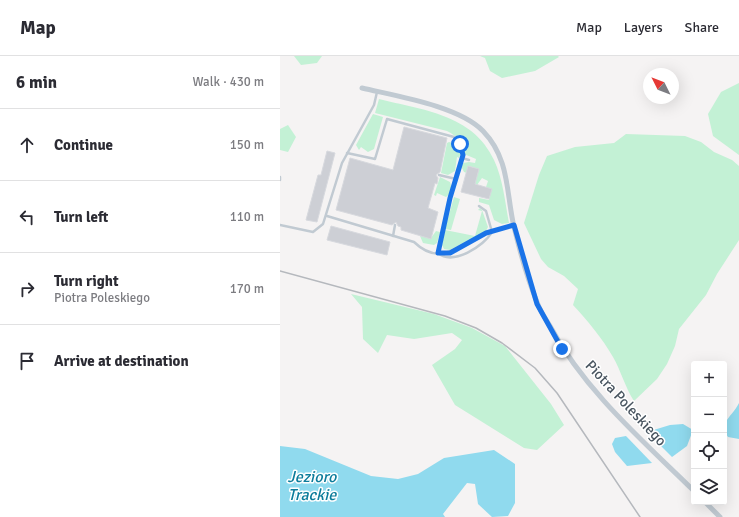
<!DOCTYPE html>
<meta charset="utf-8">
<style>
body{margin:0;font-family:Signika,sans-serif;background:#f7f7f7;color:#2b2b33}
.controls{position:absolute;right:12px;bottom:12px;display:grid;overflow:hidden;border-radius:4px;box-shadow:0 4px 16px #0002}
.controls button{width:36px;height:36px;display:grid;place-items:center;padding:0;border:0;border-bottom:1px solid #e1e1e2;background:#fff;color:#2b2b33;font:20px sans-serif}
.compass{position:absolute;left:363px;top:12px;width:36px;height:36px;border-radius:50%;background:#fff;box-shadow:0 4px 16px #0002;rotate:312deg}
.stop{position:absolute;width:12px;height:12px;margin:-9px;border:3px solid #1a73e8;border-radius:50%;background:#fff}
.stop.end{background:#1a73e8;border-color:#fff;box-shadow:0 1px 4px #0008}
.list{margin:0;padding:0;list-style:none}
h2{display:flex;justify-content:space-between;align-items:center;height:52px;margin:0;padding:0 16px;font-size:17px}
h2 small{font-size:13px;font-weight:400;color:#7c7c81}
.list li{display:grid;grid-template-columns:26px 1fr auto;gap:12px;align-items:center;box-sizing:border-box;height:72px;padding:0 16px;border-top:1px solid #e1e1e2}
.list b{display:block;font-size:15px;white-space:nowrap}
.list p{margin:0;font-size:13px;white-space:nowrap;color:#7c7c81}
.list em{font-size:13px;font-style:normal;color:#7c7c81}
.icon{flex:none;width:22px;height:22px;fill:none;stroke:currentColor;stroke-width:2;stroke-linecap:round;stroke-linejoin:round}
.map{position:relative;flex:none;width:459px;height:461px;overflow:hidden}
header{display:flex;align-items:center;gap:24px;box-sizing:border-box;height:56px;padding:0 20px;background:#fff;border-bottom:1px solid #e1e1e2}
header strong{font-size:19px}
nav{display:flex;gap:22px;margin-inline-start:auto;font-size:14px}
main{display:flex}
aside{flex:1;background:#fff}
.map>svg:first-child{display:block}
.green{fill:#c3f1d5}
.water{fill:#90daee}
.building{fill:#cdcfd5;stroke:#d7d9de}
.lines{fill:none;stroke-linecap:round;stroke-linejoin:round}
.service{stroke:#c1cad2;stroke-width:2.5}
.minor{stroke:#c1cad2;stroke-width:5}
.rail{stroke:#b5b8bd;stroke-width:1.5}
.route{stroke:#1a73e8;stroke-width:5}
.labels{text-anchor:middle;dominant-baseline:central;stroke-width:3;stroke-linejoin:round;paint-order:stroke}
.street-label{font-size:15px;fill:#4a5661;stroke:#fff}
.water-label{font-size:16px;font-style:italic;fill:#0c7c9b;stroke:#fff}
</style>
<header>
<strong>Map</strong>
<nav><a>Map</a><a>Layers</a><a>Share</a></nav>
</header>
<main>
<aside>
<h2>6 min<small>Walk · 430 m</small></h2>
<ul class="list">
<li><svg class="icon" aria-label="ahead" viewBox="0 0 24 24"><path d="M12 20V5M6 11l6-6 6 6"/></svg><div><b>Continue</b></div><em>150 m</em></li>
<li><svg class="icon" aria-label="left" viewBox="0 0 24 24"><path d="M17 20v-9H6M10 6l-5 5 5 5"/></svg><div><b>Turn left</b></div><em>110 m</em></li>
<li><svg class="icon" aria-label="right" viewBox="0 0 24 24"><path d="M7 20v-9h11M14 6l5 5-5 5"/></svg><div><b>Turn right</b><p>Piotra Poleskiego</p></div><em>170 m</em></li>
<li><svg class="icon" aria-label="arrive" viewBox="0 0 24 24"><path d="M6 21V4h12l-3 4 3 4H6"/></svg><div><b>Arrive at destination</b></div></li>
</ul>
</aside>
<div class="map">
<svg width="459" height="461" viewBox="0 0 459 461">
<rect width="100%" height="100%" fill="#f5f3f3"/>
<g class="green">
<path d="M14 0H42L37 7 21 9Z"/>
<path d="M200 0H278L279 1 255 15 222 22 210 15 205 2Z"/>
<path d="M459 27V99L433 80 428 58 441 36Z"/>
<path d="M99 43C142 54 193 58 214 104 223 123 225 146 229 167L222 168 214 164 209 149 199 146V142L209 144 210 139 206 131 208 125 202 122 197 129 194 128 199 113 189 110 187 117 184 116 181 110 183 107 189 106 195 107 196 103 184 98C181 87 178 80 167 75L95 57Z"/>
<path d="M93 58 103 61 94 93 88 96 81 91 79 94 76 89Z"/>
<path d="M8 69 16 81 8 96 0 94V73Z"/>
<path d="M346 78 405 80 421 86 434 96 452 104 459 110V184L437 218 426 239 399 273 395 290 387 308 377 323 354 345C345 331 341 315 333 301 322 282 308 265 293 249L298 233 284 220 268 211 261 203 244 167 259 119 267 100 295 91 334 87Z"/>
<path d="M169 86 177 88 181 96 179 102 177 101 175 115 168 119 161 117 167 87Z"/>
<path d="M160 121 170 126C172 131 171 138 166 141L157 137 156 140 154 139Z"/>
<path d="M174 141 180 143 171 174 165 173Z"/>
<path d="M200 152 202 154 208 171 206 175 170 194 164 193 162 189 165 174 195 180 202 155 198 154Z"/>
<path d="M156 175 160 176 157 187 154 189 143 187 140 180 151 182Z"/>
<path d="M71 238 154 258 192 272 225 290 271 348 284 369 257 394 244 392 175 349 152 309 175 293 182 284 172 277 134 283 107 279 98 297 83 283 82 251Z"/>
</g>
<g class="water">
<path d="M459 347V383L448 381C438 366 453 360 459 347Z"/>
<path d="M403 368 413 374 407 390 392 401 367 376 390 369Z"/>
<path d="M346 380 372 407 347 410 335 396 332 388 335 382Z"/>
<path d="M0 390 25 393 91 420 118 423 138 418 164 402 214 394 235 408V447L228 460 212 461 198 448 195 428 187 427 163 458 165 461H0Z"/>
</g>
<g class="building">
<path d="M124 71 167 82 160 116 156 119 158 122 157 128 155 127 148 152 158 156 151 183 121 174V171L118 170 116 166 112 169 56 154 70 102 113 114Z"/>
<path d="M47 95 55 97 37 166 26 164 38 119H41Z"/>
<path d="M188 110 199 113 195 128 212 133 209 143 181 136Z"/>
<path d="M51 170 110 186 107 199 47 184Z"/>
</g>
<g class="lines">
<g class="service">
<path d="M67 97 95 103 107 63 174 81 180 88 183 99 170 142 158 197"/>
<path d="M182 102 189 104"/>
<path d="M159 119 176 123"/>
<path d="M0 121V124"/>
<path d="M47 160 134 186C162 213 180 186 206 177 215 174 224 172 233 170"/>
<path d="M0 169 33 176 43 168 62 107 94 49 97 36"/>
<path d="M113 180 115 169"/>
<path d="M158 197C173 210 204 190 212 176L206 155 199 150"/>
</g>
<g class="minor">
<path d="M82 32C116 40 179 50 203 75 230 103 226 137 234 171 240 196 247 222 257 246 260 255 265 262 270 270 305 335 362 384 414 435"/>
<path d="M425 446 440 461"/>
</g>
<path class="rail" d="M0 215 165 260 196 272 222 287 255 312 277 337 360 461"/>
</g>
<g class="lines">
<path class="route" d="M180 88 183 99 170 142 158 197H170L206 177 234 169 257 248 282 293"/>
</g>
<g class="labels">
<g class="street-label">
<text transform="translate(346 347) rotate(47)">Piotra Poleskiego</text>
</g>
<g class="water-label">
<text x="32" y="421">Jezioro<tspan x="32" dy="18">Trackie</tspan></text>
</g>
</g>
</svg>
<div class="controls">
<button>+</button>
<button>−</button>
<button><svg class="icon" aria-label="locate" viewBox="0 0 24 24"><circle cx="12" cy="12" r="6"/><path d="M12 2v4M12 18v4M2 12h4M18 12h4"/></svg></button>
<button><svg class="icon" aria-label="layers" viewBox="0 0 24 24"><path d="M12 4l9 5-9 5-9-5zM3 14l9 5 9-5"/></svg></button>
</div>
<svg class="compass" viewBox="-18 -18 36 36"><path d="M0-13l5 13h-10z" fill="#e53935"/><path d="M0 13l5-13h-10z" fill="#7c7c81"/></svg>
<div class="stop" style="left:180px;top:88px"></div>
<div class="stop end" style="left:282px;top:293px"></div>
</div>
</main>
